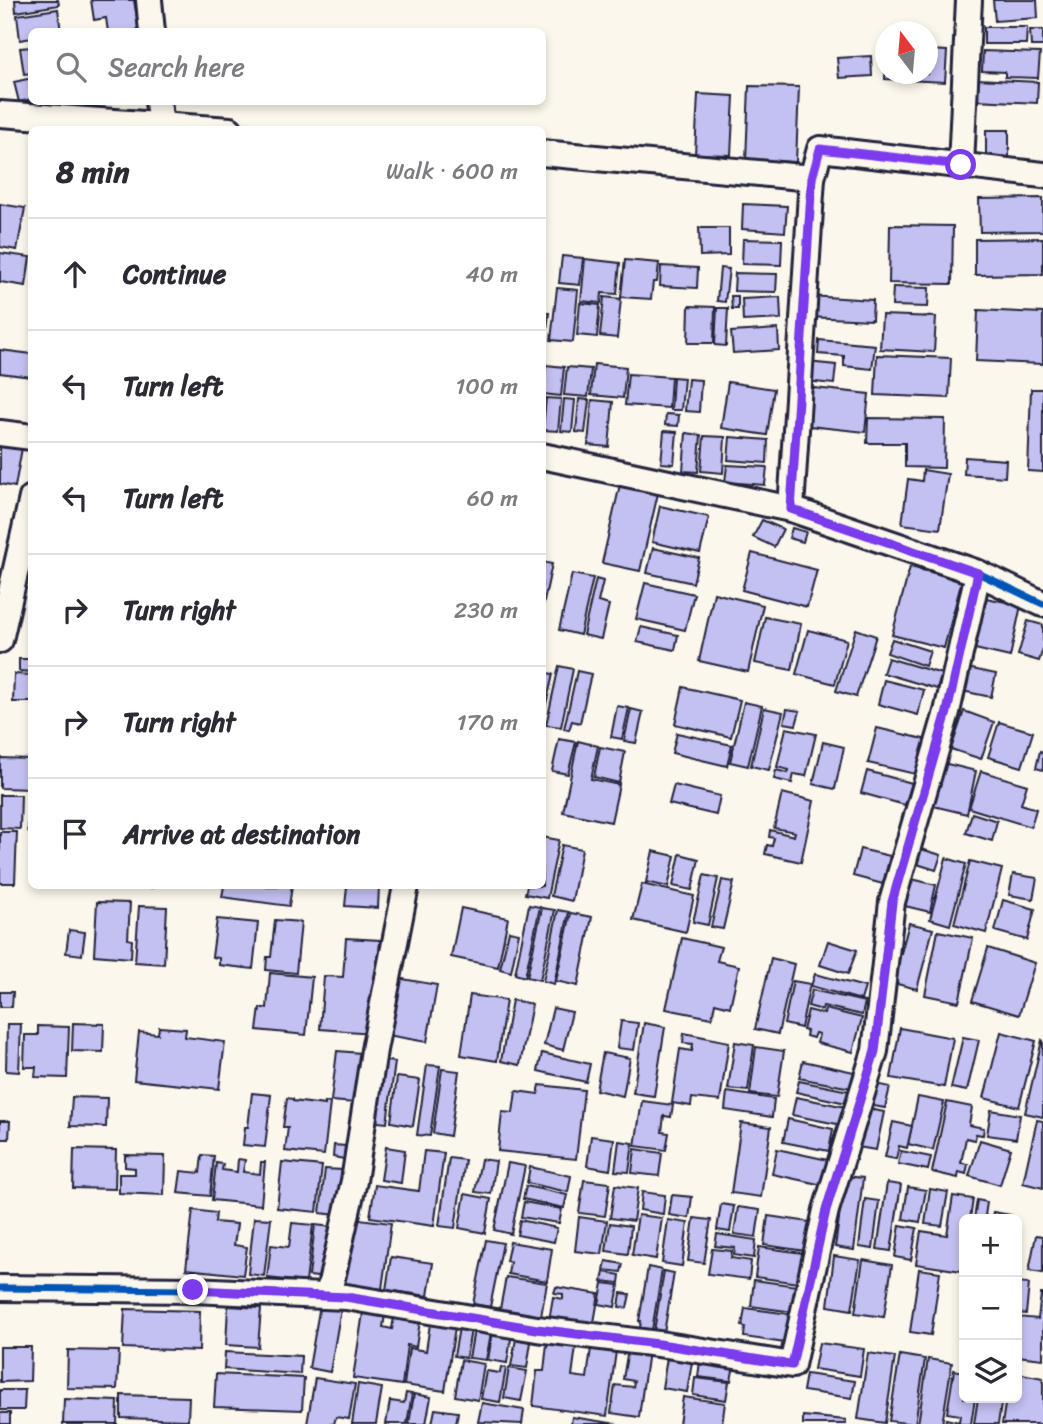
<!DOCTYPE html>
<meta charset="utf-8">
<style>
body{margin:0;font-family:Sriracha,sans-serif;background:#f7f7f7;color:#2b2b33}
.controls{position:absolute;right:21px;bottom:21px;display:grid;overflow:hidden;border-radius:10px;box-shadow:0 4px 10px #0003}
.controls button{width:63px;height:63px;display:grid;place-items:center;padding:0;border:0;border-bottom:2px solid #e1e1e2;background:#fff;color:#2b2b33;font:35px sans-serif}
.compass{position:absolute;left:875px;top:21px;width:63px;height:63px;border-radius:50%;background:#fff;box-shadow:0 4px 10px #0003;rotate:344deg}
.stop{position:absolute;width:21px;height:21px;margin:-16px;border:5px solid #7c3aed;border-radius:50%;background:#fff}
.stop.end{background:#7c3aed;border-color:#fff;box-shadow:0 2px 7px #0008}
.list{margin:0;padding:0;list-style:none}
h2{display:flex;justify-content:space-between;align-items:center;height:91px;margin:0;padding:0 28px;font-size:30px}
h2 small{font-size:23px;font-weight:400;color:#7c7c81}
.list li{display:grid;grid-template-columns:46px 1fr auto;gap:21px;align-items:center;box-sizing:border-box;height:112px;padding:0 28px;border-top:2px solid #e1e1e2}
.list b{display:block;font-size:26px;white-space:nowrap}
.list em{font-size:23px;font-style:normal;color:#7c7c81}
.icon{flex:none;width:38px;height:38px;fill:none;stroke:currentColor;stroke-width:2;stroke-linecap:round;stroke-linejoin:round}
.map{position:relative;flex:none;width:1043px;height:1424px;overflow:hidden}
.search{position:absolute;background:#fff;box-shadow:0 4px 10px #0003;left:28px;top:28px;width:518px;height:77px;display:flex;align-items:center;gap:18px;box-sizing:border-box;padding:0 24px;border-radius:10px;color:#7c7c81;font-size:26px}
.panel{position:absolute;background:#fff;box-shadow:0 4px 10px #0003;left:28px;top:126px;width:518px;height:763px;border-radius:10px}
.map>svg:first-child{display:block}
.building{fill:#c3c0f2;stroke:#22223b;stroke-width:2}
.lines{fill:none;stroke-linecap:round;stroke-linejoin:round}
.minor-casing{stroke:#22223b;stroke-width:30}
.minor{stroke:#fbf7ec;stroke-width:24}
.cycleway-casing{stroke:#fbf7ec;stroke-width:11}
.cycleway{stroke:#0057b8;stroke-width:7}
.route{stroke:#7c3aed;stroke-width:9}
</style>
<div class="map">
<svg width="1043" height="1424" viewBox="0 0 1043 1424">
<rect width="100%" height="100%" fill="#fbf7ec"/>
<filter id="ink" filterUnits="userSpaceOnUse"><feTurbulence type="fractalNoise" baseFrequency=".0143" numOctaves="2"/><feDisplacementMap in="SourceGraphic" scale="14" xChannelSelector="R" yChannelSelector="G"/><feConvolveMatrix kernelMatrix="1 2 1 2 8 2 1 2 1" color-interpolation-filters="sRGB"/></filter>
<g filter="url(#ink)">
<g class="building">
<path d="M15 0H58L59 5 16 12Z"/>
<path d="M91 0H134L139 31 108 32 106 18 94 20Z"/>
<path d="M993 0H1037L1038 18 995 21Z"/>
<path d="M58 9 61 32H32V38L20 40 17 15Z"/>
<path d="M984 27H1027L1026 44H984Z"/>
<path d="M1030 30H1043V46H1031Z"/>
<path d="M32 47V73L24 74 20 48Z"/>
<path d="M928 50 947 51 945 82 885 79 886 62V74H928Z"/>
<path d="M983 51 1040 53 1038 78 1005 77V72L982 71Z"/>
<path d="M871 56 872 76 839 78 837 58Z"/>
<path d="M32 78V99L19 102 14 82Z"/>
<path d="M977 79 1038 82 1037 103 976 100Z"/>
<path d="M749 86 799 87 796 162 746 160Z"/>
<path d="M698 94 734 96 731 155 695 154Z"/>
<path d="M986 130H1009V157L986 156Z"/>
<path d="M1043 198V231L980 232 979 199Z"/>
<path d="M0 204 25 208 17 250 0 247Z"/>
<path d="M743 204 787 206 785 232 742 229Z"/>
<path d="M890 225 953 226 952 284 889 283Z"/>
<path d="M699 228H729V255L700 256Z"/>
<path d="M1043 238V274L975 275V239Z"/>
<path d="M743 239 782 240 781 265 742 264Z"/>
<path d="M0 253 30 257 26 286 0 282Z"/>
<path d="M562 256 583 258 580 285 559 283Z"/>
<path d="M585 259 620 263 617 294 602 293 601 303 581 301Z"/>
<path d="M625 260 659 263 657 282H653L651 299 621 297Z"/>
<path d="M661 266 698 268 697 288 660 286Z"/>
<path d="M720 268 729 269 725 302 717 301Z"/>
<path d="M735 273 777 274 776 292 734 291Z"/>
<path d="M893 287 929 288 928 307 892 306Z"/>
<path d="M557 288 578 290 573 342 551 340Z"/>
<path d="M731 296H738V309H732Z"/>
<path d="M809 296 873 300 872 320 808 317Z"/>
<path d="M604 297 621 299 617 338 600 336Z"/>
<path d="M780 297 781 319 743 321 742 299Z"/>
<path d="M580 303 600 305 597 337 577 335Z"/>
<path d="M689 306 715 307 714 343H688Z"/>
<path d="M717 308H728L726 346 715 345Z"/>
<path d="M978 310 1043 313V364L976 361Z"/>
<path d="M542 313H549L546 337 542 336Z"/>
<path d="M882 315 936 317 934 352 880 349Z"/>
<path d="M778 329 779 350 733 353 731 332Z"/>
<path d="M819 340 875 345 872 369 844 366V356L818 354Z"/>
<path d="M0 350 32 354V377L0 373Z"/>
<path d="M877 355 951 358 949 398 875 395Z"/>
<path d="M807 362 836 365 834 384 805 381Z"/>
<path d="M594 364 626 367 623 398 591 395Z"/>
<path d="M546 365 564 367 561 396 543 394Z"/>
<path d="M567 367 591 369 588 397 564 395Z"/>
<path d="M628 374 671 377 669 408 625 405Z"/>
<path d="M673 377 684 378 681 410H671Z"/>
<path d="M688 379 701 380 699 412 685 411Z"/>
<path d="M728 382 774 389 767 435 721 428Z"/>
<path d="M805 387 869 394 865 432 800 425Z"/>
<path d="M1031 389H1043V472L1028 471Z"/>
<path d="M546 398 561 399 558 431 543 430Z"/>
<path d="M564 399 575 400 572 432 561 431Z"/>
<path d="M579 399 589 400 585 433 576 432Z"/>
<path d="M592 400 613 402 609 447 588 445Z"/>
<path d="M666 414 679 415 678 426 665 425Z"/>
<path d="M868 418 945 419 944 468 905 467V443H867Z"/>
<path d="M664 431 677 432 674 464 661 463Z"/>
<path d="M686 433 701 435 698 472 683 471Z"/>
<path d="M704 436 725 437 723 473 701 471Z"/>
<path d="M730 437 768 440 767 463 728 460Z"/>
<path d="M0 444 22 448 15 487 0 484Z"/>
<path d="M965 457 1006 460 1005 477 964 474Z"/>
<path d="M727 465 767 467 765 485 725 482Z"/>
<path d="M923 470 948 474 940 529 902 524 908 479 922 481Z"/>
<path d="M621 480 659 489 640 571 602 563Z"/>
<path d="M660 506 709 517 700 553 652 542Z"/>
<path d="M762 520 783 529 774 547 753 537Z"/>
<path d="M792 528 806 532 803 542 789 538Z"/>
<path d="M653 548 699 558 693 583 647 573Z"/>
<path d="M752 553 817 570 807 607 742 590Z"/>
<path d="M542 562 552 564 542 611Z"/>
<path d="M910 567 962 580 944 648 892 635Z"/>
<path d="M572 574 593 578 580 635 559 630Z"/>
<path d="M596 579 603 581 598 602 609 605 601 639 583 635Z"/>
<path d="M645 583 694 594 685 630 636 619Z"/>
<path d="M714 593 763 605 748 672 699 661Z"/>
<path d="M986 598 1021 605 1010 657 975 649Z"/>
<path d="M765 617 801 624 792 670 755 663Z"/>
<path d="M1028 621 1043 625V649L1039 661 1018 655Z"/>
<path d="M641 627 678 635 675 650 637 642Z"/>
<path d="M856 629 876 636 856 697 836 691Z"/>
<path d="M808 630 847 640 835 684 796 674Z"/>
<path d="M892 639 930 651 925 666 887 653Z"/>
<path d="M888 658 942 674 937 689 883 673Z"/>
<path d="M19 659H32V672L19 671Z"/>
<path d="M559 666 573 669 561 727 546 725Z"/>
<path d="M967 668 996 674 991 697 962 691Z"/>
<path d="M577 671 591 674 580 723 572 721 569 730 564 729Z"/>
<path d="M542 672 553 674 542 722Z"/>
<path d="M14 674 32 675V702H13Z"/>
<path d="M884 680 924 690 918 715 878 704Z"/>
<path d="M683 687 740 700 731 737 675 724Z"/>
<path d="M744 702 762 706 748 766 730 762Z"/>
<path d="M617 706 629 708 622 739 611 737Z"/>
<path d="M764 708 783 712 769 770 751 766Z"/>
<path d="M631 709 643 712 636 743 624 741Z"/>
<path d="M787 709 800 711 796 725 784 723Z"/>
<path d="M964 711 994 722 981 759 951 749Z"/>
<path d="M999 722 1033 732 1022 767 988 757Z"/>
<path d="M786 728 816 734 806 776 794 774 792 783 774 779 776 770 788 773 789 770 777 767Z"/>
<path d="M877 728 928 740 920 775 868 763Z"/>
<path d="M677 733 732 745 727 766 672 753Z"/>
<path d="M559 739 576 742 568 774 552 771Z"/>
<path d="M578 741 598 746 591 779 619 785 611 822 563 812Z"/>
<path d="M823 742 844 747 835 789 813 784Z"/>
<path d="M600 747 625 752 619 783 594 777Z"/>
<path d="M1040 751 1043 752V770L1036 768Z"/>
<path d="M0 758 32 759V789L0 788Z"/>
<path d="M939 762 976 771 967 814 929 805Z"/>
<path d="M867 771 912 783 905 805 861 793Z"/>
<path d="M981 771 1027 785 1021 804 1036 809 1031 827 969 808Z"/>
<path d="M674 785 720 796 716 815 669 804Z"/>
<path d="M782 793 814 801 801 862 765 854 767 845 772 846 774 838 769 837 770 830 794 836 795 832 774 828Z"/>
<path d="M0 795H21L20 829 0 828Z"/>
<path d="M29 801H32V832H28Z"/>
<path d="M972 813 997 821 992 841 966 833Z"/>
<path d="M0 832H17L15 883H0Z"/>
<path d="M542 837 559 840 547 898 525 894 527 886H542Z"/>
<path d="M562 845 582 849 572 901 551 896Z"/>
<path d="M860 849 890 856 883 884 853 876Z"/>
<path d="M921 849 941 855 936 870 917 864Z"/>
<path d="M653 851 675 856 668 887 646 882Z"/>
<path d="M680 854 699 859 692 890 673 886Z"/>
<path d="M946 858 966 864 950 925 930 919Z"/>
<path d="M970 861 1002 869 986 933 954 924Z"/>
<path d="M1013 874 1037 878 1033 899 1009 895Z"/>
<path d="M704 875 718 878 708 925 693 922Z"/>
<path d="M912 879 936 885 930 912 905 906Z"/>
<path d="M722 880 734 882 723 929 711 927Z"/>
<path d="M642 884 694 896 686 932 633 920Z"/>
<path d="M100 886H153L152 888Z"/>
<path d="M224 886H292L289 906 222 897Z"/>
<path d="M347 886H379L378 908 345 906Z"/>
<path d="M1003 900 1035 909 1027 940 995 931Z"/>
<path d="M97 902 130 903 128 939 132 940 131 958 94 955Z"/>
<path d="M529 905 540 907 525 977 515 974Z"/>
<path d="M139 906 167 907 164 964 135 962Z"/>
<path d="M461 908 508 918 498 967 451 957Z"/>
<path d="M542 908 555 910 540 980 527 977Z"/>
<path d="M558 910 569 912 554 984 543 981Z"/>
<path d="M571 913 592 917 578 986 556 981Z"/>
<path d="M217 919 258 923 253 969 219 965V958L212 957Z"/>
<path d="M275 920 301 922 296 973 266 970 267 957H271Z"/>
<path d="M909 923 933 929 917 989 893 983Z"/>
<path d="M69 930 85 932 82 955 66 953Z"/>
<path d="M509 931 519 933 511 972 500 969Z"/>
<path d="M938 931 973 938 959 1002 925 995Z"/>
<path d="M346 938 380 940 373 1033 320 1029 324 976 343 977Z"/>
<path d="M682 938 721 947 717 961 739 966 730 1007 715 1003 712 1018 666 1009Z"/>
<path d="M828 941 857 950 848 974 820 965Z"/>
<path d="M988 948 1035 963 1019 1015 972 1001Z"/>
<path d="M771 958 794 964 778 1034 755 1029Z"/>
<path d="M270 973 312 977 306 1035 257 1030 260 1008H267Z"/>
<path d="M815 974 865 987 861 1000 811 986Z"/>
<path d="M397 978 437 985 427 1042 387 1035Z"/>
<path d="M793 981 810 984 801 1028 784 1024Z"/>
<path d="M812 990 865 1002 862 1015 823 1006 822 1010 808 1006Z"/>
<path d="M0 992H13L12 1007H0Z"/>
<path d="M470 995 506 1000 497 1061 461 1055Z"/>
<path d="M512 1000 532 1004 520 1065 501 1061Z"/>
<path d="M553 1008 572 1012 563 1050 544 1045Z"/>
<path d="M825 1009 862 1018 853 1052 817 1043 819 1034 815 1033 813 1038 806 1036 807 1031 803 1030 808 1010 824 1014Z"/>
<path d="M621 1021 638 1023 634 1050 617 1048Z"/>
<path d="M73 1023 104 1024 103 1052 72 1051Z"/>
<path d="M644 1023 665 1027 654 1096 633 1093Z"/>
<path d="M7 1024H21L19 1072 6 1071Z"/>
<path d="M38 1026 69 1027 67 1078 35 1077 36 1067H24L25 1035H38Z"/>
<path d="M159 1027 186 1029 185 1037 225 1042 219 1089 134 1080 139 1032 158 1034Z"/>
<path d="M900 1028 953 1038 944 1087 891 1078Z"/>
<path d="M1001 1032 1036 1041 1019 1107 984 1098Z"/>
<path d="M684 1033 729 1042 720 1101 692 1098 691 1106 672 1103 680 1049 692 1051 693 1044 683 1043Z"/>
<path d="M963 1037 979 1040 967 1091 951 1088Z"/>
<path d="M1042 1040 1043 1041V1117L1025 1113Z"/>
<path d="M735 1042 754 1045 748 1091 728 1089Z"/>
<path d="M756 1047 784 1051 777 1097 750 1094Z"/>
<path d="M337 1051 361 1053 356 1103 331 1101Z"/>
<path d="M542 1053 590 1064 586 1082 538 1071Z"/>
<path d="M603 1053 630 1058 623 1096 596 1090Z"/>
<path d="M376 1060 395 1062 387 1123 368 1121Z"/>
<path d="M803 1061 854 1072 851 1088 799 1078Z"/>
<path d="M427 1065 440 1066 430 1136 417 1135Z"/>
<path d="M442 1069 459 1071 450 1136 433 1133Z"/>
<path d="M397 1077 420 1080 413 1126 391 1122Z"/>
<path d="M799 1081 849 1091 846 1103 796 1092Z"/>
<path d="M867 1082 890 1087 885 1108 863 1104Z"/>
<path d="M540 1085 584 1090 576 1159 498 1151 502 1112 513 1113 516 1091 538 1094Z"/>
<path d="M727 1092 774 1099 772 1117 725 1110Z"/>
<path d="M252 1093 271 1095 265 1147 243 1145 245 1127H248Z"/>
<path d="M72 1097 107 1098 106 1127 70 1126Z"/>
<path d="M796 1097 851 1108 847 1126 792 1115Z"/>
<path d="M918 1097 944 1102 933 1150 908 1144Z"/>
<path d="M287 1098 293 1099V1101L325 1105V1102L330 1103 324 1155 285 1151 288 1127H283Z"/>
<path d="M642 1101 673 1105 671 1117 664 1116 662 1132 669 1133 666 1150 635 1146Z"/>
<path d="M947 1102 972 1107 969 1125 984 1128 983 1135 976 1134 975 1140 966 1138 961 1163 968 1164 966 1174 959 1172 958 1178 932 1172Z"/>
<path d="M860 1107 884 1112 876 1150 852 1146Z"/>
<path d="M991 1110 1020 1115 1016 1139 987 1135Z"/>
<path d="M788 1119 833 1129 829 1151 783 1142Z"/>
<path d="M1037 1120 1043 1121V1188L1023 1183Z"/>
<path d="M0 1121H10L9 1139H0Z"/>
<path d="M893 1122 912 1126 907 1148 899 1146 896 1159 885 1157Z"/>
<path d="M741 1123 771 1127 761 1197 731 1193Z"/>
<path d="M591 1136 614 1139 610 1170 587 1166Z"/>
<path d="M980 1140 1011 1149 1000 1185 969 1176Z"/>
<path d="M619 1141 633 1143 629 1172 615 1171Z"/>
<path d="M334 1145 345 1146 344 1159 333 1157Z"/>
<path d="M386 1147 405 1150 401 1183 381 1180Z"/>
<path d="M74 1149 116 1150 115 1189 73 1188Z"/>
<path d="M635 1149 662 1153 659 1176 632 1173Z"/>
<path d="M777 1149 828 1160 823 1185 772 1174Z"/>
<path d="M424 1151 444 1153 434 1226 370 1217 375 1185 419 1191Z"/>
<path d="M901 1151 931 1157 928 1170 898 1164Z"/>
<path d="M125 1155 165 1156 164 1195 119 1193V1174H135V1168L125 1167Z"/>
<path d="M202 1155 214 1156 210 1196 178 1193 181 1171 200 1173Z"/>
<path d="M449 1158 465 1160 455 1228 439 1226Z"/>
<path d="M238 1159 245 1160 243 1172 260 1174 261 1162H265L261 1205 212 1200 216 1163 223 1164 222 1170 237 1172Z"/>
<path d="M481 1159 496 1161 491 1194 475 1192Z"/>
<path d="M282 1162 322 1166 317 1212 277 1208Z"/>
<path d="M508 1163 525 1166 511 1234 494 1230Z"/>
<path d="M530 1167 571 1176 568 1192 527 1183Z"/>
<path d="M325 1169 342 1170 337 1215 320 1213Z"/>
<path d="M845 1176 863 1178 854 1250 835 1247Z"/>
<path d="M584 1180 610 1183 605 1216 579 1213Z"/>
<path d="M887 1183 901 1185 891 1251 877 1249Z"/>
<path d="M615 1185 638 1188 633 1221 610 1218Z"/>
<path d="M526 1186 567 1195 564 1208 523 1199Z"/>
<path d="M908 1187 926 1190 920 1222 903 1219Z"/>
<path d="M930 1189 948 1192 942 1226 925 1224Z"/>
<path d="M642 1192 665 1195 663 1214 640 1210Z"/>
<path d="M465 1194 491 1199 485 1233 459 1228Z"/>
<path d="M672 1195 692 1197 689 1218 669 1215Z"/>
<path d="M953 1196 973 1199 970 1219H964L962 1271 916 1264 921 1231 947 1235Z"/>
<path d="M865 1199 879 1201 873 1249 859 1247Z"/>
<path d="M977 1200 987 1202 985 1216 992 1217 993 1212 1011 1215V1219H974Z"/>
<path d="M524 1202 562 1209 559 1223 521 1217Z"/>
<path d="M721 1204 734 1206 730 1232 717 1230Z"/>
<path d="M738 1207 760 1210 756 1237 734 1234Z"/>
<path d="M193 1210 216 1213 215 1222 237 1224 234 1245 247 1247 243 1275 186 1269Z"/>
<path d="M638 1215 662 1218 656 1259 632 1255Z"/>
<path d="M768 1216 817 1223 813 1252 764 1245Z"/>
<path d="M344 1217 391 1223 382 1289 335 1283Z"/>
<path d="M579 1217 607 1221 602 1254 575 1251Z"/>
<path d="M254 1218 271 1219 264 1276 248 1274Z"/>
<path d="M694 1218 711 1220 704 1263 688 1261Z"/>
<path d="M520 1220 557 1228 554 1242 517 1235Z"/>
<path d="M668 1220 688 1223 682 1266 662 1263Z"/>
<path d="M292 1223 313 1225 306 1282 267 1278 271 1245 289 1247Z"/>
<path d="M610 1223 631 1226 628 1254 606 1251Z"/>
<path d="M315 1225 333 1227 327 1278 309 1276Z"/>
<path d="M900 1225 917 1228 911 1260 895 1257Z"/>
<path d="M717 1234 756 1240 754 1258 734 1255 735 1248 715 1246Z"/>
<path d="M1036 1235 1043 1236V1273L1029 1271Z"/>
<path d="M486 1240 503 1243 490 1307 473 1304Z"/>
<path d="M510 1242 552 1249 547 1281 508 1274 510 1262 506 1261Z"/>
<path d="M759 1247 810 1254 806 1284 755 1277Z"/>
<path d="M712 1249 732 1251 731 1258 751 1261 749 1279 708 1274Z"/>
<path d="M834 1256 860 1260 852 1310 828 1306Z"/>
<path d="M391 1257 433 1263 428 1296 386 1290Z"/>
<path d="M863 1260 892 1265 884 1317 855 1313Z"/>
<path d="M606 1261 623 1264 621 1272 604 1270Z"/>
<path d="M648 1267 662 1270 651 1336 639 1335 641 1321H639Z"/>
<path d="M919 1269 940 1272 931 1335 910 1332Z"/>
<path d="M664 1271 674 1273 663 1339 655 1338 657 1331H654Z"/>
<path d="M604 1272 620 1275 619 1283 602 1281Z"/>
<path d="M506 1277 547 1283 541 1316 500 1309Z"/>
<path d="M754 1280 804 1287 801 1313 751 1306Z"/>
<path d="M603 1283 619 1285 615 1307 599 1304Z"/>
<path d="M1017 1283 1029 1284 1026 1314 1017 1313Z"/>
<path d="M556 1287 599 1294 593 1328 549 1321 553 1297 563 1299V1294L554 1293Z"/>
<path d="M621 1293 630 1294 627 1308 619 1307Z"/>
<path d="M1041 1294H1043V1359L1017 1356V1317L1038 1319Z"/>
<path d="M321 1299 342 1303 330 1372 309 1368Z"/>
<path d="M228 1306 261 1308 258 1347 226 1345Z"/>
<path d="M364 1306 386 1309 383 1327 392 1329 395 1311 421 1315 416 1347 407 1345 402 1385 353 1378Z"/>
<path d="M745 1308 804 1316 799 1345 744 1337 745 1327 742 1326Z"/>
<path d="M125 1309 200 1311 199 1351 123 1348Z"/>
<path d="M431 1317 456 1321 445 1391 404 1385 409 1348 426 1351Z"/>
<path d="M460 1322 472 1324 466 1358 454 1356Z"/>
<path d="M492 1328 486 1360 469 1358 474 1330Z"/>
<path d="M493 1329 512 1333 507 1363 488 1360Z"/>
<path d="M548 1335 577 1339 572 1376 587 1378 592 1341 617 1344 607 1416 533 1406 537 1371H544Z"/>
<path d="M516 1339 531 1342 527 1368 511 1366Z"/>
<path d="M819 1343 864 1349 860 1376 814 1369Z"/>
<path d="M0 1347H31L30 1381 0 1382Z"/>
<path d="M628 1349 648 1351 639 1417 611 1413 615 1385 633 1387 634 1381 623 1379Z"/>
<path d="M68 1350 119 1351 117 1389 67 1388Z"/>
<path d="M225 1352 301 1356 300 1374 224 1369Z"/>
<path d="M868 1353 895 1357 885 1423 858 1419Z"/>
<path d="M900 1355 925 1359 915 1424 889 1421Z"/>
<path d="M667 1358 692 1362 687 1392 662 1388Z"/>
<path d="M928 1359 952 1363 942 1424H918Z"/>
<path d="M461 1360 484 1364 478 1400 455 1396Z"/>
<path d="M700 1361 734 1365 731 1381 698 1377Z"/>
<path d="M501 1367 506 1368 500 1402 481 1399 486 1371 500 1373Z"/>
<path d="M509 1368 527 1371 521 1401 504 1398Z"/>
<path d="M954 1370 964 1372V1398H975L971 1424H945L946 1419 959 1422 960 1415 947 1413Z"/>
<path d="M1017 1373 1043 1378V1424H1002L1006 1398H1017Z"/>
<path d="M216 1374 304 1378 302 1410 214 1407Z"/>
<path d="M806 1374 855 1381 852 1398 803 1391Z"/>
<path d="M315 1378 355 1384 349 1419 336 1417 334 1424H307Z"/>
<path d="M695 1378 729 1382 726 1400 693 1395Z"/>
<path d="M358 1384 382 1388 376 1424H352Z"/>
<path d="M0 1390H25L24 1410H0Z"/>
<path d="M406 1393 412 1394 407 1424H386L390 1401 404 1403Z"/>
<path d="M414 1394 431 1397 426 1424H409Z"/>
<path d="M121 1395 189 1397 188 1420 121 1418Z"/>
<path d="M683 1397 725 1403 722 1424H679Z"/>
<path d="M978 1398H1002L998 1424H974Z"/>
<path d="M64 1399 118 1401 117 1424H63Z"/>
<path d="M482 1403 524 1410 522 1424 478 1422Z"/>
<path d="M435 1409 458 1412 456 1424H432Z"/>
<rect x="0" y="1413" width="10" height="11"/>
<path d="M803 1416 846 1420V1424H803Z"/>
<path d="M572 1417 617 1424H571Z"/>
</g>
<g class="lines">
<g class="minor-casing">
<g id="minor">
<path d="M149 0 152 32"/>
<path d="M158 102 161 125"/>
<path d="M0 114 230 130"/>
<path d="M542 153 812 178 820 149 1043 175"/>
<path d="M961 165 969 0"/>
<path d="M812 178 791 509 978 573 1043 604"/>
<path d="M0 433 32 437"/>
<path d="M542 456 791 509"/>
<path d="M0 640 32 498"/>
<path d="M0 1288 193 1290 346 1297 537 1329 666 1345 792 1365 826 1210 875 1051 892 902 947 712 978 573"/>
<path d="M328 1296 354 1181 374 1050 406 886"/>
</g>
</g>
<use href="#minor" class="minor"/>
<g class="cycleway-casing">
<g id="cycleway">
<path d="M812 178 791 509 978 573 1043 604"/>
<path d="M0 1288 193 1290 346 1297 537 1329 666 1345 792 1365 826 1210 875 1051 892 902 947 712 978 573"/>
</g>
</g>
<use href="#cycleway" class="cycleway"/>
</g>
</g>
<g class="lines" filter="url(#ink)">
<path class="route" d="M193 1290 346 1297 537 1329 666 1345 792 1365 826 1210 875 1051 892 902 947 712 978 573 791 509 812 178 820 149 961 165"/>
</g>
</svg>
<div class="controls">
<button>+</button>
<button>−</button>
<button><svg class="icon" aria-label="layers" viewBox="0 0 24 24"><path d="M12 4l9 5-9 5-9-5zM3 14l9 5 9-5"/></svg></button>
</div>
<svg class="compass" viewBox="-18 -18 36 36"><path d="M0-13l5 13h-10z" fill="#e53935"/><path d="M0 13l5-13h-10z" fill="#7c7c81"/></svg>
<div class="stop" style="left:961px;top:165px"></div>
<div class="stop end" style="left:193px;top:1290px"></div>
<div class="search"><svg class="icon" aria-label="search" viewBox="0 0 24 24"><circle cx="10" cy="10" r="6"/><path d="M15 15l6 6"/></svg>Search here</div>
<section class="panel">
<h2>8 min<small>Walk · 600 m</small></h2>
<ul class="list">
<li><svg class="icon" aria-label="ahead" viewBox="0 0 24 24"><path d="M12 20V5M6 11l6-6 6 6"/></svg><div><b>Continue</b></div><em>40 m</em></li>
<li><svg class="icon" aria-label="left" viewBox="0 0 24 24"><path d="M17 20v-9H6M10 6l-5 5 5 5"/></svg><div><b>Turn left</b></div><em>100 m</em></li>
<li><svg class="icon" aria-label="left" viewBox="0 0 24 24"><path d="M17 20v-9H6M10 6l-5 5 5 5"/></svg><div><b>Turn left</b></div><em>60 m</em></li>
<li><svg class="icon" aria-label="right" viewBox="0 0 24 24"><path d="M7 20v-9h11M14 6l5 5-5 5"/></svg><div><b>Turn right</b></div><em>230 m</em></li>
<li><svg class="icon" aria-label="right" viewBox="0 0 24 24"><path d="M7 20v-9h11M14 6l5 5-5 5"/></svg><div><b>Turn right</b></div><em>170 m</em></li>
<li><svg class="icon" aria-label="arrive" viewBox="0 0 24 24"><path d="M6 21V4h12l-3 4 3 4H6"/></svg><div><b>Arrive at destination</b></div></li>
</ul>
</section>
</div>
